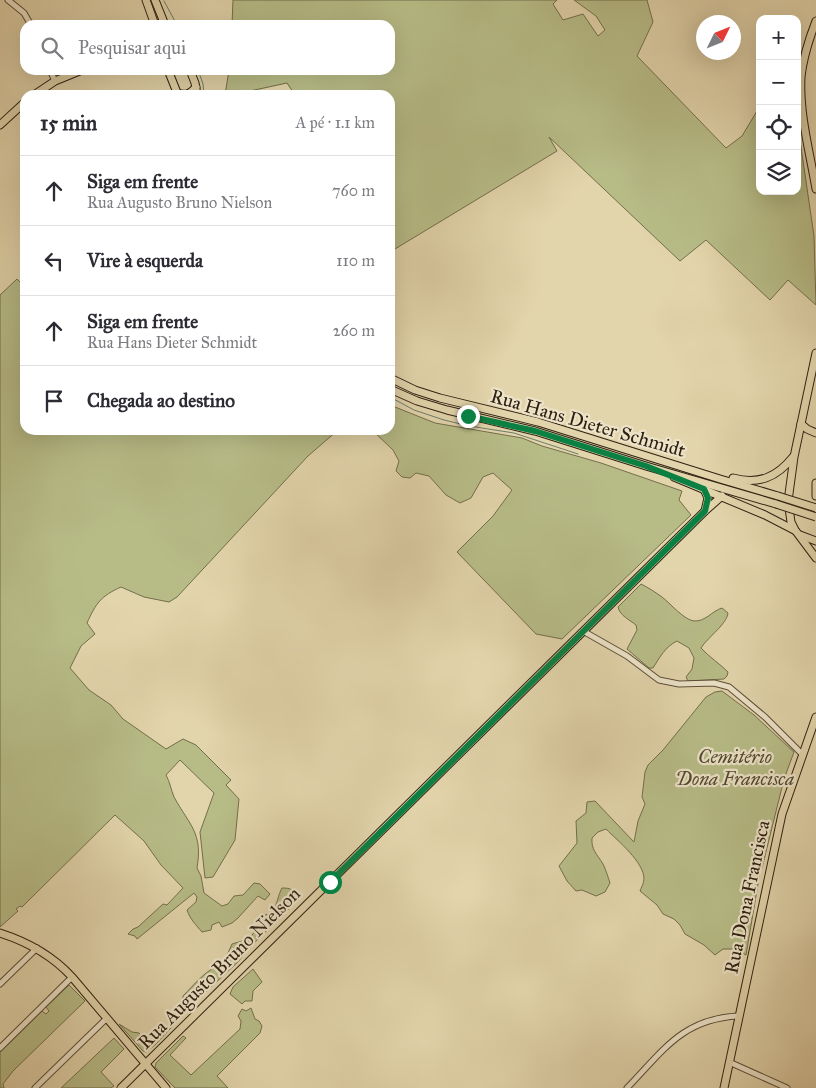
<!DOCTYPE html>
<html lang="pt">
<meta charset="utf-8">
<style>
body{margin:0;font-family:"IM FELL Great Primer",serif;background:#f7f7f7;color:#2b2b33}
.controls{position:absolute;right:15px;top:15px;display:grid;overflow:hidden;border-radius:10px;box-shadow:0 5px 20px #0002}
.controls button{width:45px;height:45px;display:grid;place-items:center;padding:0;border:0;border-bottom:1px solid #e1e1e2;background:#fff;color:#2b2b33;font:25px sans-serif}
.compass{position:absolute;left:696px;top:15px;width:45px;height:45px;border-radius:50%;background:#fff;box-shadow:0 5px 20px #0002;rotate:47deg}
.stop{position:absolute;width:15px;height:15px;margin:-11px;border:4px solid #0b8043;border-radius:50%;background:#fff}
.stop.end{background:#0b8043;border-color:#fff;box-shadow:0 1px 5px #0008}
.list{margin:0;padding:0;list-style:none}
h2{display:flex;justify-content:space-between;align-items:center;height:65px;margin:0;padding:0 20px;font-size:21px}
h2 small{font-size:16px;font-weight:400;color:#7c7c81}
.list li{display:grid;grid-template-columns:32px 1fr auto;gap:15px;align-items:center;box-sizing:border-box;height:70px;padding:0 20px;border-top:1px solid #e1e1e2}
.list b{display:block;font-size:19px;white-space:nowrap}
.list p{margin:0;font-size:16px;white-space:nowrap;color:#7c7c81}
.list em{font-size:16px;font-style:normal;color:#7c7c81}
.icon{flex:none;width:28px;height:28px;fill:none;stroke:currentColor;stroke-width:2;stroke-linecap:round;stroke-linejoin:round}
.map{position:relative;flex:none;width:816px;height:1088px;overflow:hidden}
.search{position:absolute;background:#fff;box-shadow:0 5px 20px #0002;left:20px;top:20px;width:375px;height:55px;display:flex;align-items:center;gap:12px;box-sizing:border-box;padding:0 18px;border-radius:15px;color:#7c7c81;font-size:19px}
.panel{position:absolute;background:#fff;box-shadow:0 5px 20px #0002;left:20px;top:90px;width:375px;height:345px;border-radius:15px}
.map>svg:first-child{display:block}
.green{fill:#b7bc87;stroke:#736e4c}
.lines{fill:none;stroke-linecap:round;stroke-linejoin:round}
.stream{stroke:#6c7c6e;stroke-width:1}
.minor-casing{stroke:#5c4e38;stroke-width:7}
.major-casing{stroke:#2f2112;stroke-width:9}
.minor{stroke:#ece3c8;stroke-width:5}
.major{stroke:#e2d4ab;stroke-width:7}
.major-bridge-casing{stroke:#2f2112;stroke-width:9;stroke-linecap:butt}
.major-bridge{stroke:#e2d4ab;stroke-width:7}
.route{stroke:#0b8043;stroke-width:6}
.labels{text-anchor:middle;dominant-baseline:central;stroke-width:4.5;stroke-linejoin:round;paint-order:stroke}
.street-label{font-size:19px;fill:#2f2112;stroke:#ece3c8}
.park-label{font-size:19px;font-style:italic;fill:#51482f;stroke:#ece3c8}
</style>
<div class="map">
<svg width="816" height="1088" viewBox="0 0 816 1088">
<rect width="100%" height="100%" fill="#e2d4ab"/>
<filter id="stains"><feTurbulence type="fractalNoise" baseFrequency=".004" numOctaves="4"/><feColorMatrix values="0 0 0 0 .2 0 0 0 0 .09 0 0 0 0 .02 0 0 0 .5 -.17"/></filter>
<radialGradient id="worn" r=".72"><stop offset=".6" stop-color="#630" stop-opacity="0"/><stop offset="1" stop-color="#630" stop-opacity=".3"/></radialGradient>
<g class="green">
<path d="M233 0H557L553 4 563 20 583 14 598 36 605 30 596 16 574 0H647L653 22 637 56 726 148 742 136 760 106V191H797V120L814 236 816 305 788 280 770 300 706 240 680 261 549 137 557 151 390 252V95H378L377 93 371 95H295L287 83 250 91V95H225L229 70H390V25H232Z"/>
<path d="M17 279 25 287V430H338L308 456 177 597 169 602 144 597 121 587C101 596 96 603 87 623L95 634 81 646 70 668 89 690 111 705 123 719 166 749 183 739 196 745 231 780 226 785 239 799 235 840 213 877 205 878 200 832 214 793 180 760 166 775C170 782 171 790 174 797 190 826 203 833 197 868L201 876 204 893 222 906 228 904 234 896 243 895 254 883 260 884 270 894 265 900 258 896 238 918 232 923 222 927 219 922 212 925 211 930 202 932C196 925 190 919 187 910L196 902 197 897 194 893 137 939 135 936 128 934 133 929 138 927 163 904 167 905 183 888 161 865 144 841 115 815 22 907 20 906 16 909 18 911 0 927V295Z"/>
<path d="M390 405 435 423 522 438 542 446 601 463 682 491 679 500 691 515 562 639 536 634 457 552 493 516 512 490 493 473 483 477 471 498 460 503 446 495 429 476 416 473 410 478 402 477 396 471 399 461 393 450 372 430H390Z"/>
<path d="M641 584C649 588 655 592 662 597 670 603 684 620 694 621 705 622 712 611 722 608L728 613C727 624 708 637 701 648 709 657 719 663 728 672L727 676 724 679 688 681 686 677 692 669 694 658 689 648 677 641C665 647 660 657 653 668H649L627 649 637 630 636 625C630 620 620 616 618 607Z"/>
<path d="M722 691 754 715 794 752 784 779 762 868 759 866V878L746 955 734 949H723L715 955 704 945 685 934 680 925 674 919 663 914 657 905 640 891C641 888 644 883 644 879 644 862 618 841 606 829L598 832 592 838C591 850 597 854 603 864 606 870 608 877 610 883L605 892 596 896 582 890 576 891 567 881 559 866 577 843 576 821 586 813 587 802 595 801 634 842 638 821 645 804 642 797 645 772 648 765 663 750 706 697 715 692Z"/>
<path d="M282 888C290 888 293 889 298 896L287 911 250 947 238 962 199 998 155 1045 146 1052 143 1051 119 1024 132 1032 139 1033 150 1045 176 1020 174 1016 178 1009V1005L183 1002V996C194 985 207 968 223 964L232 944 249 939 259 926 263 915C277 915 276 899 282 888Z"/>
<path d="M253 969 262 982 253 991 252 1001H245L242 1004 230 994 233 987Z"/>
<path d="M69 985 85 1001 13 1071 3 1084 4 1088H0V1052L42 1011 46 1014 49 1011 46 1007Z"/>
<path d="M251 1008 255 1019 259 1021 262 1026 260 1033 217 1076 228 1088H175L155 1067 156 1063 183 1036 186 1038 170 1055 191 1075 240 1029 241 1021 238 1016 242 1009 246 1011Z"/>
<path d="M114 1038 124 1049 101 1072 114 1086 111 1088H61Z"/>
</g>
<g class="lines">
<g class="stream">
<path d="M164 1 177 25"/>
<path d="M198 70 203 84 204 95"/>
<path d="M390 397 414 410 444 420 469 426 514 433 578 454"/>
</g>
<g class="minor-casing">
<g id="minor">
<path d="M8 0 24 13 31 25"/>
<path d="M50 70 55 81"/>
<path d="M583 631 627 656 659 680 679 684 714 683 729 687 765 717 803 755"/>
<path d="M0 984 37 948"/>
<path d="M0 1048 72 977"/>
<path d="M729 1062 787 1088"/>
<path d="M35 1088 106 1019"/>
<path d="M627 1088C663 1051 682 1019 738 1016"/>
</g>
</g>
<g class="major-casing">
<g id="major">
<path d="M146 0 155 25"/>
<path d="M155 0 165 25"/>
<path d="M816 21C809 39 803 58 801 77 799 114 810 153 816 189"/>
<path d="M168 70 178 95"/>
<path d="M190 70 195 83 197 95"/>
<path d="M177 93C186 96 190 94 196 87"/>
<path d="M34 95 55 81 82 70"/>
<path d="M0 125 25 102"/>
<path d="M816 353 794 457 788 501 791 522 795 530 816 558"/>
<path d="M390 378 415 390 440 398 538 422 720 479 778 496"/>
<path d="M390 389 417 401 447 410 535 431 646 466 776 504"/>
<path d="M801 424 807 429 816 433"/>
<path d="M674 477 765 515 794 530"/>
<path d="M733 478C759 485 777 477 793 457"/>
<path d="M816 483V496"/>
<path d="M704 489 708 498 705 511"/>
<path d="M800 535 816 541"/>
<path d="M0 933C28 942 52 955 72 977L166 1088"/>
<path d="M121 1088 705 511 722 496"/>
<path d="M724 1088 782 814 816 717"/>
</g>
</g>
<use href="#minor" class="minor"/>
<use href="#major" class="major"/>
<g class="major-bridge-casing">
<g id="major-bridge">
<path d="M778 496 816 508"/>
<path d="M776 504 816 517"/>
</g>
</g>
<use href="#major-bridge" class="major-bridge"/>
</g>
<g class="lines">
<path class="route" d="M330 882 705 511 708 498 704 489 646 466 535 431 468 416"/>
</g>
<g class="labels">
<g class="street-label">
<text transform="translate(588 423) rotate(16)">Rua Hans Dieter Schmidt</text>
<text transform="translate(747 897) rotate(-78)">Rua Dona Francisca</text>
<text transform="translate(219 968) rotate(-45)">Rua Augusto Bruno Nielson</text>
</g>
<g class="park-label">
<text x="735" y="756">Cemitério<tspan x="735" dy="22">Dona Francisca</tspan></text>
</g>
</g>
<rect width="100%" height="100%" filter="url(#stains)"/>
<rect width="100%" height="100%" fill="url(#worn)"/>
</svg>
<div class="controls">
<button>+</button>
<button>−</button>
<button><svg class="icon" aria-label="locate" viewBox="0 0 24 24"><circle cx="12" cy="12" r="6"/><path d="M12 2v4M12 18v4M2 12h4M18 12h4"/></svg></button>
<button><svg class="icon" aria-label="layers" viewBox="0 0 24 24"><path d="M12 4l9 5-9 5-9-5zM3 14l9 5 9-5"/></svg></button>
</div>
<svg class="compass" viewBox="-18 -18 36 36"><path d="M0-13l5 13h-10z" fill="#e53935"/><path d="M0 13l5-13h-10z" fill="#7c7c81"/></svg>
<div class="stop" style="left:330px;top:882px"></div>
<div class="stop end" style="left:468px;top:416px"></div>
<div class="search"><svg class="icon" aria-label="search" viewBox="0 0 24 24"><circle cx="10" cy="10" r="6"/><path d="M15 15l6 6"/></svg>Pesquisar aqui</div>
<section class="panel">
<h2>15 min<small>A pé · 1.1 km</small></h2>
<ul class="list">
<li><svg class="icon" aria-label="ahead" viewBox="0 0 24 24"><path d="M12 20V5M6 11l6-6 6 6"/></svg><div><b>Siga em frente</b><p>Rua Augusto Bruno Nielson</p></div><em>760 m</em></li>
<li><svg class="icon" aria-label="left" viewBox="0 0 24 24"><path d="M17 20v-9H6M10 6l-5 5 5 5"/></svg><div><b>Vire à esquerda</b></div><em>110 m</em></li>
<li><svg class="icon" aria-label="ahead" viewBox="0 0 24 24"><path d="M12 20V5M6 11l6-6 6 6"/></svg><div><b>Siga em frente</b><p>Rua Hans Dieter Schmidt</p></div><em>260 m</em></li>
<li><svg class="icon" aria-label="arrive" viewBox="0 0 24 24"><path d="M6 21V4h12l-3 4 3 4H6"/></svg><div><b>Chegada ao destino</b></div></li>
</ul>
</section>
</div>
